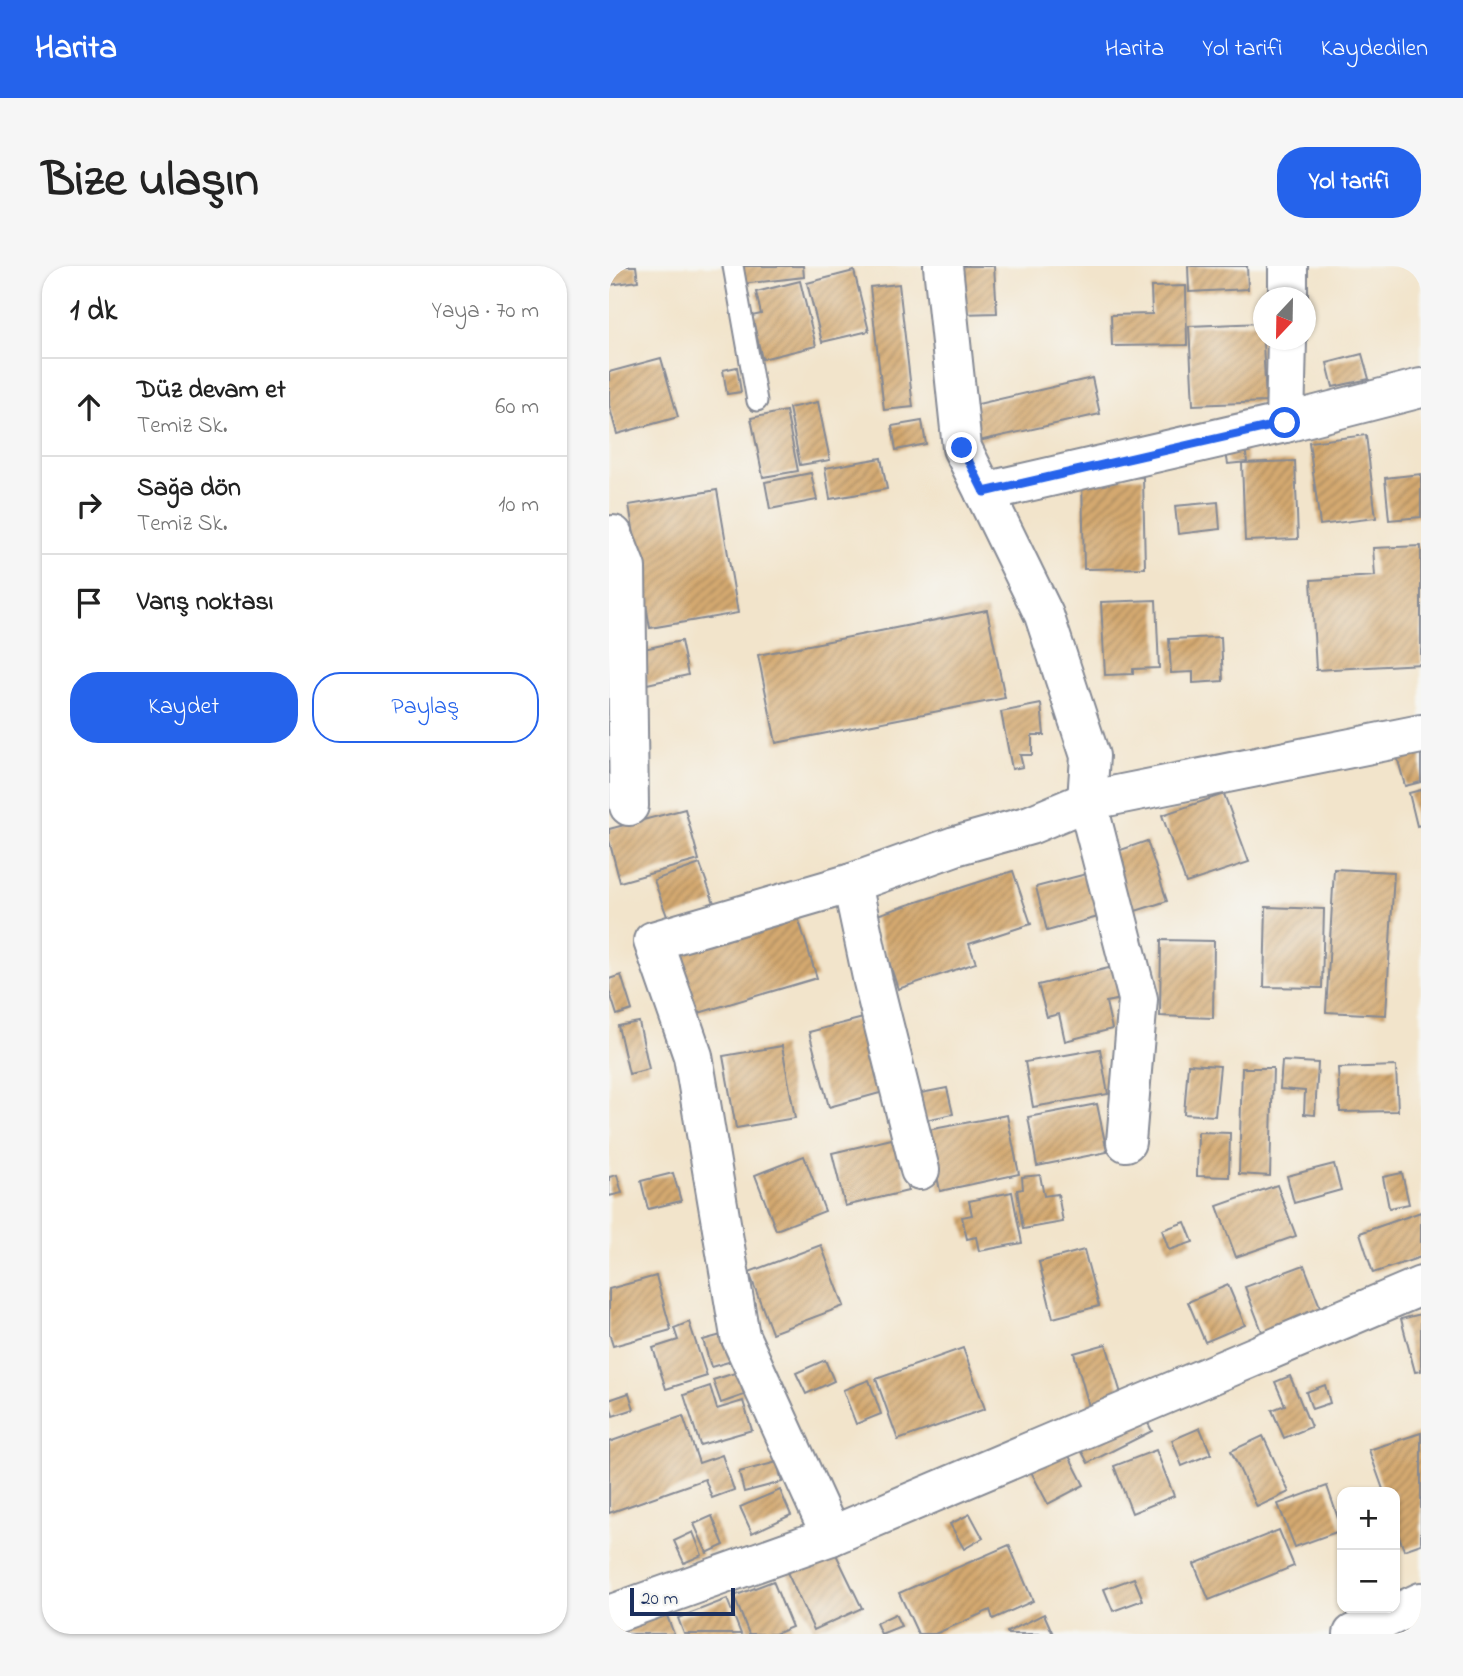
<!DOCTYPE html>
<html lang="tr">
<meta charset="utf-8">
<style>
body{margin:0;font-family:"Indie Flower",sans-serif;background:#f6f6f6;color:#222}
.controls{position:absolute;right:21px;bottom:21px;display:grid;overflow:hidden;border-radius:14px;box-shadow:0 2px 5px #0004}
.controls button{width:63px;height:63px;display:grid;place-items:center;padding:0;border:0;border-bottom:2px solid #e0e0e0;background:#fff;color:#222;font:35px sans-serif}
.compass{position:absolute;left:644px;top:21px;width:63px;height:63px;border-radius:50%;background:#fff;box-shadow:0 2px 5px #0004;rotate:202deg}
.scale{position:absolute;left:21px;bottom:18px;width:105px;box-sizing:border-box;padding-left:7px;border:4px solid #1b2f5e;border-top:0;font-size:19px;line-height:24px;white-space:nowrap;color:#1b2f5e;-webkit-text-stroke:5px #f6f6f2;paint-order:stroke}
.stop{position:absolute;width:21px;height:21px;margin:-16px;border:5px solid #2563eb;border-radius:50%;background:#fff}
.stop.end{background:#2563eb;border-color:#fff;box-shadow:0 2px 7px #0008}
.list{margin:0;padding:0;list-style:none}
h2{display:flex;justify-content:space-between;align-items:center;height:91px;margin:0;padding:0 28px;font-size:30px}
h2 small{font-size:23px;font-weight:400;color:#767676}
.list li{display:grid;grid-template-columns:46px 1fr auto;gap:21px;align-items:center;box-sizing:border-box;height:98px;padding:0 28px;border-top:2px solid #e0e0e0}
.list b{display:block;font-size:26px;white-space:nowrap}
.list p{margin:0;font-size:23px;white-space:nowrap;color:#767676}
.list em{font-size:23px;font-style:normal;color:#767676}
.actions{display:flex;gap:14px;padding:21px 28px}
.actions a{flex:1;padding:16px 0;border:2px solid #2563eb;border-radius:28px;text-align:center;font-size:24px;color:#2563eb}
.actions .main{background:#2563eb;color:#fff}
.icon{flex:none;width:38px;height:38px;fill:none;stroke:currentColor;stroke-width:2;stroke-linecap:round;stroke-linejoin:round}
.map{position:relative;flex:none;width:812px;height:1368px;overflow:hidden;border-radius:28px}
header{display:flex;align-items:center;gap:42px;box-sizing:border-box;height:98px;padding:0 35px;background:#2563eb;color:#fff}
header strong{font-size:33px}
nav{display:flex;gap:38px;margin-inline-start:auto;font-size:24px}
.intro{display:flex;align-items:center;justify-content:space-between;box-sizing:border-box;height:168px;padding:0 42px}
h1{margin:0;font-size:49px}
.button{padding:18px 32px;border-radius:28px;background:#2563eb;color:#fff;font-size:24px;font-weight:700}
main{display:flex;gap:42px;padding:0 42px}
aside{flex:1;background:#fff;border-radius:28px;box-shadow:0 2px 5px #0004}
.map>svg:first-child{display:block}
.building{fill:url(#building-hatch)}
.lines{fill:none;stroke-linecap:round;stroke-linejoin:round}
.service-casing{stroke:#868a94;stroke-width:23}
.minor-casing{stroke:#868a94;stroke-width:42}
.service{stroke:#fff;stroke-width:19}
.minor{stroke:#fff;stroke-width:38}
.route{stroke:#2563eb;stroke-width:9}
</style>
<header>
<strong>Harita</strong>
<nav><a>Harita</a><a>Yol tarifi</a><a>Kaydedilen</a></nav>
</header>
<div class="intro"><h1>Bize ulaşın</h1><a class="button">Yol tarifi</a></div>
<main>
<aside>
<h2>1 dk<small>Yaya · 70 m</small></h2>
<ul class="list">
<li><svg class="icon" aria-label="ahead" viewBox="0 0 24 24"><path d="M12 20V5M6 11l6-6 6 6"/></svg><div><b>Düz devam et</b><p>Temiz Sk.</p></div><em>60 m</em></li>
<li><svg class="icon" aria-label="right" viewBox="0 0 24 24"><path d="M7 20v-9h11M14 6l5 5-5 5"/></svg><div><b>Sağa dön</b><p>Temiz Sk.</p></div><em>10 m</em></li>
<li><svg class="icon" aria-label="arrive" viewBox="0 0 24 24"><path d="M6 21V4h12l-3 4 3 4H6"/></svg><div><b>Varış noktası</b></div></li>
</ul>
<div class="actions"><a class="main">Kaydet</a><a>Paylaş</a></div>
</aside>
<div class="map">
<svg width="812" height="1368" viewBox="0 0 812 1368">
<defs>
<pattern id="building-hatch" width="6" height="6" patternUnits="userSpaceOnUse" patternTransform="scale(1.75)"><rect width="6" height="6" fill="#d4a970"/><path d="M-1 1l2-2M0 6l6-6M5 7l2-2" fill="none" stroke="#ab8a5f"/></pattern>
</defs>
<rect width="100%" height="100%" fill="#f6f6f2"/>
<filter id="ink" filterUnits="userSpaceOnUse"><feTurbulence type="fractalNoise" baseFrequency=".0143" numOctaves="2"/><feDisplacementMap in="SourceGraphic" scale="14" xChannelSelector="R" yChannelSelector="G"/><feConvolveMatrix kernelMatrix="1 2 1 2 8 2 1 2 1" color-interpolation-filters="sRGB"/></filter>
<filter id="wash" filterUnits="userSpaceOnUse"><feTurbulence type="fractalNoise" baseFrequency=".00686" numOctaves="4" result="noise"/><feDisplacementMap in="SourceGraphic" scale="28" xChannelSelector="R" yChannelSelector="G"/><feGaussianBlur stdDeviation="1.57" result="paint"/><feColorMatrix in="noise" values="0 0 0 0 0 0 0 0 0 0 0 0 0 0 0 0 0 1.4 0 .05"/><feComposite in="paint" operator="in"/></filter>
<g filter="url(#wash)">
<rect width="100%" height="100%" fill="#f2e4cb"/>
<g id="blocks">
<g class="building">
<path d="M0 0H27L29 15 0 19Z"/>
<path d="M131 0H194L195 11 133 18Z"/>
<path d="M350 0H385L388 47 352 48Z"/>
<path d="M579 0H638L639 23 580 26Z"/>
<path d="M245 5 260 65 213 76 198 17Z"/>
<path d="M191 15 207 80 153 93 143 50 152 48 147 26Z"/>
<path d="M290 18 304 141 275 144 261 21Z"/>
<path d="M577 20 578 79 503 80 502 49 543 48 542 21Z"/>
<path d="M653 57 657 136 584 139 580 60Z"/>
<path d="M753 88 760 113 724 121 718 97Z"/>
<path d="M52 92 69 151 8 168 0 139V106Z"/>
<path d="M128 101 132 126 118 128 114 104Z"/>
<path d="M483 112 491 148 365 176 356 141Z"/>
<path d="M209 136 221 194 191 199 180 142Z"/>
<path d="M177 145 189 205 154 211 142 152Z"/>
<path d="M313 155 317 178 287 184 283 160Z"/>
<path d="M757 169 767 252 711 259 700 176Z"/>
<path d="M635 173 638 196 619 198 615 176Z"/>
<path d="M272 192 278 223 221 233 216 202Z"/>
<path d="M686 195 689 273 636 275 633 197Z"/>
<path d="M202 207 208 234 161 243 156 216Z"/>
<path d="M812 208V251L780 254 776 212Z"/>
<path d="M534 211 536 302 475 303 473 212Z"/>
<path d="M108 224 129 347 41 362 20 239Z"/>
<path d="M609 236 611 263 569 268 566 240Z"/>
<path d="M812 280V398L707 404 702 314 766 310 764 282Z"/>
<path d="M547 334 550 402 524 403V408L496 409 492 336Z"/>
<path d="M378 344 396 432 167 477 149 389Z"/>
<path d="M612 371 614 415 584 417V406L562 407 560 373Z"/>
<path d="M72 375 79 409 38 418 30 384Z"/>
<path d="M432 438 435 469H423V489H411L414 501 403 503 392 446Z"/>
<path d="M812 471V516L796 520 785 479Z"/>
<path d="M812 524V559L808 560 800 527Z"/>
<path d="M615 528 640 596 577 617 553 549Z"/>
<path d="M76 543 90 594 11 616 0 574V563Z"/>
<path d="M538 575 558 635 517 648 497 589Z"/>
<path d="M91 598 105 637 59 653 45 614Z"/>
<path d="M725 603 785 606 777 749 717 746Z"/>
<path d="M404 605 422 658 360 678 367 697 289 723 265 650Z"/>
<path d="M489 605 500 648 438 665 427 621Z"/>
<path d="M657 641 715 643 713 722 655 721Z"/>
<path d="M187 645 208 712 83 749 63 682Z"/>
<path d="M552 674 605 675 604 752 551 750Z"/>
<path d="M504 701 512 733 497 736 503 763 456 775 450 748 438 751 429 719Z"/>
<path d="M12 709 23 744 8 749 0 724V713Z"/>
<path d="M258 751 278 825 220 841 200 766Z"/>
<path d="M30 756 40 803 20 808 9 760Z"/>
<path d="M173 780 186 852 127 862 114 790Z"/>
<path d="M491 783 499 828 424 841 416 796Z"/>
<path d="M673 795 709 797 706 849 695 848 696 825 671 823Z"/>
<path d="M579 798 611 800 606 850 575 848Z"/>
<path d="M787 800 789 845 731 846 729 802Z"/>
<path d="M633 802H664L661 910 630 908Z"/>
<path d="M338 822 344 848 312 855 307 828Z"/>
<path d="M488 838 498 886 428 900 419 851Z"/>
<path d="M398 849 410 908 331 925 319 864Z"/>
<path d="M589 866 621 867 620 911 588 910Z"/>
<path d="M287 872 299 925 236 940 223 887Z"/>
<path d="M195 890 216 945 167 964 146 909Z"/>
<path d="M725 898 732 924 685 937 678 910Z"/>
<path d="M64 907 72 935 39 943 32 915Z"/>
<path d="M793 907 800 938 780 942 774 911Z"/>
<path d="M8 909 13 927 0 930V911Z"/>
<path d="M431 909 435 930 449 928 454 956 414 963 408 924 414 923 413 911Z"/>
<path d="M668 919 687 970 627 991 608 940Z"/>
<path d="M403 926 413 977 370 985 367 971 358 973 353 951 363 949 360 935Z"/>
<path d="M812 946V991L764 1007 751 967Z"/>
<path d="M576 956 584 976 560 984 553 964Z"/>
<path d="M212 979 235 1040 163 1067 140 1006Z"/>
<path d="M475 984 490 1040 444 1052 430 996Z"/>
<path d="M695 999 713 1046 654 1068 636 1021Z"/>
<path d="M47 1010 62 1064 4 1080 0 1067V1023Z"/>
<path d="M619 1019 636 1059 596 1076 579 1036Z"/>
<path d="M812 1048V1105L806 1106 792 1053Z"/>
<path d="M80 1056 98 1110 57 1123 44 1082 69 1074 65 1062Z"/>
<path d="M116 1068 123 1095 102 1101 94 1074Z"/>
<path d="M497 1078 513 1131 480 1140 465 1087Z"/>
<path d="M354 1082 376 1143 289 1174 267 1113Z"/>
<path d="M216 1094 225 1115 197 1128 187 1107Z"/>
<path d="M129 1106 135 1129 112 1137 104 1114Z"/>
<path d="M681 1110 702 1161 675 1172 663 1144 676 1139 666 1116Z"/>
<path d="M260 1114 272 1148 247 1158 234 1124Z"/>
<path d="M716 1119 721 1137 703 1143 697 1126Z"/>
<path d="M101 1120 108 1143 134 1135 143 1164 91 1179 75 1129Z"/>
<path d="M20 1127 25 1143 4 1150 0 1134Z"/>
<path d="M532 1143 543 1165 479 1197 467 1175Z"/>
<path d="M74 1150 90 1197 113 1189 125 1224 103 1232 96 1213 0 1247V1176Z"/>
<path d="M591 1162 602 1188 573 1200 563 1174Z"/>
<path d="M812 1167V1278L795 1284 786 1259V1226H775L760 1184Z"/>
<path d="M654 1170 680 1226 648 1241 622 1185Z"/>
<path d="M457 1184 475 1219 439 1238 421 1204Z"/>
<path d="M547 1184 565 1230 523 1247 505 1200Z"/>
<path d="M168 1196 173 1216 135 1226 130 1206Z"/>
<path d="M718 1220 733 1264 686 1281 669 1238Z"/>
<path d="M171 1224 182 1249 143 1267 131 1241Z"/>
<path d="M361 1248 374 1272 355 1283 341 1258Z"/>
<path d="M103 1250 115 1279 98 1287 85 1258Z"/>
<path d="M670 1264 685 1300 600 1334 585 1298Z"/>
<path d="M84 1266 93 1289 75 1297 65 1275Z"/>
<path d="M400 1279 424 1335 384 1353 381 1344 326 1368H309L290 1327Z"/>
<path d="M223 1280 253 1342 205 1364 176 1302Z"/>
<path d="M525 1312 534 1334 504 1345 495 1323Z"/>
<path d="M164 1315 183 1361 166 1368H140L125 1330Z"/>
<path d="M118 1333 132 1368H75L69 1352Z"/>
<path d="M55 1342 65 1368H0V1363Z"/>
<path d="M286 1348 292 1360 272 1368 267 1357Z"/>
<path d="M435 1348 444 1368H399L398 1366Z"/>
</g>
</g>
</g>
<g filter="url(#ink)">
<use href="#blocks" fill-opacity="0" stroke="#868a94" stroke-width="2"/>
<g class="lines">
<g class="service-casing">
<path id="service" d="M124 0 148 135"/>
</g>
<g class="minor-casing">
<g id="minor">
<path d="M334 0 353 182 375 226 676 157 812 122"/>
<path d="M679 32V0"/>
<path d="M676 157 678 74"/>
<path d="M375 226 435 349 481 490 478 535 529 733 517 876"/>
<path d="M0 270 4 269 17 302 20 540"/>
<path d="M243 617 264 716 311 904"/>
<path d="M222 1270 131 1070 84 790 44 675 243 617 346 580 421 559 478 535 812 468"/>
<path d="M0 1349 222 1270 812 1020"/>
<path d="M744 1368 812 1336"/>
</g>
</g>
<use href="#service" class="service"/>
<use href="#minor" class="minor"/>
</g>
</g>
<g class="lines" filter="url(#ink)">
<path class="route" d="M353 182 375 226 676 157"/>
</g>
</svg>
<div class="controls">
<button>+</button>
<button>−</button>
</div>
<svg class="compass" viewBox="-18 -18 36 36"><path d="M0-13l5 13h-10z" fill="#e53935"/><path d="M0 13l5-13h-10z" fill="#767676"/></svg>
<div class="scale">20 m</div>
<div class="stop" style="left:676px;top:157px"></div>
<div class="stop end" style="left:353px;top:182px"></div>
</div>
</main>
